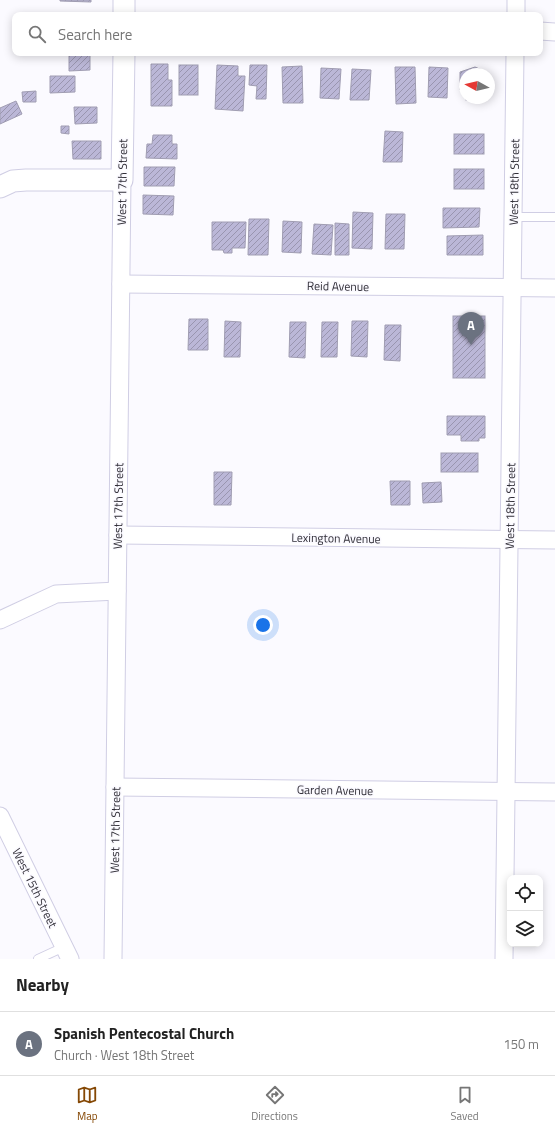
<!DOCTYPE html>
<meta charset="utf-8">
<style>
body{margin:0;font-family:"Titillium Web",sans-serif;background:#f2f2f2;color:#222}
.controls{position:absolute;right:12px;bottom:12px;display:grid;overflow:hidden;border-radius:8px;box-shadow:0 2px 10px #0003}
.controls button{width:36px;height:36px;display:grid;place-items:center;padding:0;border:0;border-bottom:1px solid #e0e0e0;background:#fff;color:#222;font:20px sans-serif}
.compass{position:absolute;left:459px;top:68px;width:36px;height:36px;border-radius:50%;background:#fff;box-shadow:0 2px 10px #0003;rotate:278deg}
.you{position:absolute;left:263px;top:625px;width:14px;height:14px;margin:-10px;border:3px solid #fff;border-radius:50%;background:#1a73e8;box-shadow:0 0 0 6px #1a73e833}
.badge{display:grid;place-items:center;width:26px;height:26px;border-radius:50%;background:#854805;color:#fff;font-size:13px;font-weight:700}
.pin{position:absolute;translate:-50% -33px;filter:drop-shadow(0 1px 2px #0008)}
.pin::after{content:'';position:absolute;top:21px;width:14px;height:12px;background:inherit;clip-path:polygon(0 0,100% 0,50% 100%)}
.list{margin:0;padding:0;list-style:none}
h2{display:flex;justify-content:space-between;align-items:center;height:52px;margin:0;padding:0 16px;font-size:17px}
h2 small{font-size:13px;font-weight:400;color:#767676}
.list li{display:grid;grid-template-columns:26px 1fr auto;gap:12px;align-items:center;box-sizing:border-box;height:64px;padding:0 16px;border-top:1px solid #e0e0e0}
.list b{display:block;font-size:15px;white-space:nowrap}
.list p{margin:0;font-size:13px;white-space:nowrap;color:#767676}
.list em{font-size:13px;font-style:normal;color:#767676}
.icon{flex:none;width:22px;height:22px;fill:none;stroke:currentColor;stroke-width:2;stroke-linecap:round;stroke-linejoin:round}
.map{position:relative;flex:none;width:555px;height:959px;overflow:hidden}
.search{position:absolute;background:#fff;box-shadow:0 2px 10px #0003;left:12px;right:12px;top:12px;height:44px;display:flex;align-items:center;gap:10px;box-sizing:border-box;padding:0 14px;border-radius:8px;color:#767676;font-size:15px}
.sheet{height:116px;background:#fff}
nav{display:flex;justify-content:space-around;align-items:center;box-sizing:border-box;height:56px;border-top:1px solid #e0e0e0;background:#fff;font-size:11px;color:#767676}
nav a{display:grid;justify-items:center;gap:2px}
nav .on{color:#854805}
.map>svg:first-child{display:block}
.building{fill:url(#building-hatch);stroke:#a09db2}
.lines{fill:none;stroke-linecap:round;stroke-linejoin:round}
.service-casing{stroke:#d0cee4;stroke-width:10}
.minor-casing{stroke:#d0cee4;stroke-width:19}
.tertiary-casing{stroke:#d0cee4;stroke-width:23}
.service{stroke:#fff;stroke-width:8}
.minor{stroke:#fff;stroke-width:17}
.tertiary{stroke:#fff;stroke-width:21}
.labels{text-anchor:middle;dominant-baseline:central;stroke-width:3;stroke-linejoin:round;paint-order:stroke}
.street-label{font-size:12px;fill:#312f38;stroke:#fbfaff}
</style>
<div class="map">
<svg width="555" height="959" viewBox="0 0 555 959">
<defs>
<pattern id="building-hatch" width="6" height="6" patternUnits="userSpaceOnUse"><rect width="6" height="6" fill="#bbb7d7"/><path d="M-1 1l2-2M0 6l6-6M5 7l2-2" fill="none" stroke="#9995af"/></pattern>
</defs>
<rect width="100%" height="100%" fill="#fbfaff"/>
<g class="building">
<path d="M60 0H91V2L60 1Z"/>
<rect x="55" y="13" width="35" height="2"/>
<path d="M69 53H90V70L69 71Z"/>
<path d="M151 64H168V80H172V106H151Z"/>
<rect x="179" y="65" width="19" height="30"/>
<path d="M217 65 238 66V76H245L243 111 215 109Z"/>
<path d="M250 65H267L266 99H256L257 86 249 85Z"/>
<path d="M302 66 303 103H283L282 67Z"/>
<path d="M395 67H415L416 103 396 104Z"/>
<path d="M429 67 448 68 447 98 428 97Z"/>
<path d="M475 67 482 70V74H465V90H460V72Z"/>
<path d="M321 68 341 69 339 99 320 98Z"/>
<path d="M352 69 371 70 369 100H350Z"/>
<path d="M50 76H75V92L50 93Z"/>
<path d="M36 91V102H23L22 92Z"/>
<rect x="466" y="98" width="18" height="2"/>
<path d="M16 101 22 114 0 124V108Z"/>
<path d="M74 107H97V123L75 124Z"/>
<path d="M61 126H69V134L61 133Z"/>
<path d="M385 131 403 132 402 162H383Z"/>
<rect x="454" y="134" width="30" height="20"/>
<path d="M153 135H172V144H177V159L146 158 147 144H152Z"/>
<path d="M72 141H101V159H73Z"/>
<path d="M144 167H175L174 186H144Z"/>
<rect x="454" y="169" width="30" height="20"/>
<path d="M143 195 174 196 173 215 143 214Z"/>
<path d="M443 208H480L479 227 443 228Z"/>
<path d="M353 212 373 213 372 249 352 248Z"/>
<path d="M386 214H405L404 249H385Z"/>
<path d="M249 219H269L268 255H248Z"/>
<path d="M283 221 302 222 301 253 282 252Z"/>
<path d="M212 222H246L245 248H232V253H224L223 250H212Z"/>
<path d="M335 223 349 224V255H335Z"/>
<path d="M314 224 333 225 331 255 312 254Z"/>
<path d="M483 235V255H447V236Z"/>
<rect x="453" y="316" width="32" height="62"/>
<path d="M189 319H208V350H188Z"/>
<path d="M225 321 241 322 240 357H224Z"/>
<path d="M352 321H368L367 357 351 356Z"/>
<path d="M290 322H306L305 358 289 357Z"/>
<path d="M322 322H338L337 357H321Z"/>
<path d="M385 325H401L400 361 384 360Z"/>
<path d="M447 416H485V438H479V441H461V435H447Z"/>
<rect x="441" y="453" width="37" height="19"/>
<path d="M214 472H232L231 505H214Z"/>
<path d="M390 481H410V505H391Z"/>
<path d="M441 482 442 502 423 503 422 483Z"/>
</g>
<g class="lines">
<g class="service-casing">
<g id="service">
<path d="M513 217H555"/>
<path d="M38 959 64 947"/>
</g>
</g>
<g class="minor-casing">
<g id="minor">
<path d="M516 15V0"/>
<path d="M540 31 555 32"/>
<path d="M121 284 555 288"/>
<path d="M118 535 555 540"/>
<path d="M0 620 56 594 117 591"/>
<path d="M115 787 555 792"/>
<path d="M0 816 70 959"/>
<path d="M113 959 122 180"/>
<path d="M504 959 515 53"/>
</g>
</g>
<g class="tertiary-casing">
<g id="tertiary">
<path d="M124 15V0"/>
<path d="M0 187 13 181 26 180H122L124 53"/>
</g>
</g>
<use href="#service" class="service"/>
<use href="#minor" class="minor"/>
<use href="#tertiary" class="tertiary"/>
</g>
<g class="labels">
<g class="street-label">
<text transform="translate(122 182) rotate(-89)">West 17th Street</text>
<text transform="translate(514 182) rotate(-89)">West 18th Street</text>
<text transform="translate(338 286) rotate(1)">Reid Avenue</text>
<text transform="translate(118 506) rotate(-89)">West 17th Street</text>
<text transform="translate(510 506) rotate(-89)">West 18th Street</text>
<text transform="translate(336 538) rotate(1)">Lexington Avenue</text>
<text transform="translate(335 790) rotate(1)">Garden Avenue</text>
<text transform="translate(115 830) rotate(-89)">West 17th Street</text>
<text transform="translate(35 888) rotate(64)">West 15th Street</text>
</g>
</g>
</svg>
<div class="controls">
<button><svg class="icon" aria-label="locate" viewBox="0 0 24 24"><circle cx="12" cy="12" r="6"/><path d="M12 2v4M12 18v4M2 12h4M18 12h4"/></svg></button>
<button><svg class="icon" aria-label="layers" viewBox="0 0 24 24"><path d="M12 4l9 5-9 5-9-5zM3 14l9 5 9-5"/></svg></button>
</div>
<svg class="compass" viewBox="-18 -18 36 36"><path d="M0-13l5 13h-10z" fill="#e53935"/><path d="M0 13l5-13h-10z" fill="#767676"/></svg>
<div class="you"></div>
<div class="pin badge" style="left:471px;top:345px;background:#6b7280">A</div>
<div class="search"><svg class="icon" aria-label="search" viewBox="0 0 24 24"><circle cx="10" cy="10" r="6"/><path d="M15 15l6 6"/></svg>Search here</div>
</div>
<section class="sheet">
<h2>Nearby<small></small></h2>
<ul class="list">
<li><span class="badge" style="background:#6b7280">A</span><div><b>Spanish Pentecostal Church</b><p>Church · West 18th Street</p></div><em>150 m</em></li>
</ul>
</section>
<nav>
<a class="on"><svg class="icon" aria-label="map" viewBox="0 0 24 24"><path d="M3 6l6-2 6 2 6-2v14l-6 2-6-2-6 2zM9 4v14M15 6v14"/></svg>Map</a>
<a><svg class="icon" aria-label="directions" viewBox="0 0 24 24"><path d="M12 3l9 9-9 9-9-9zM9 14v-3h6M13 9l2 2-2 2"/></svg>Directions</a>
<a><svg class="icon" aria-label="saved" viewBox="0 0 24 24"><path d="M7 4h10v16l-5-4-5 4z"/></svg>Saved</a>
</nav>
